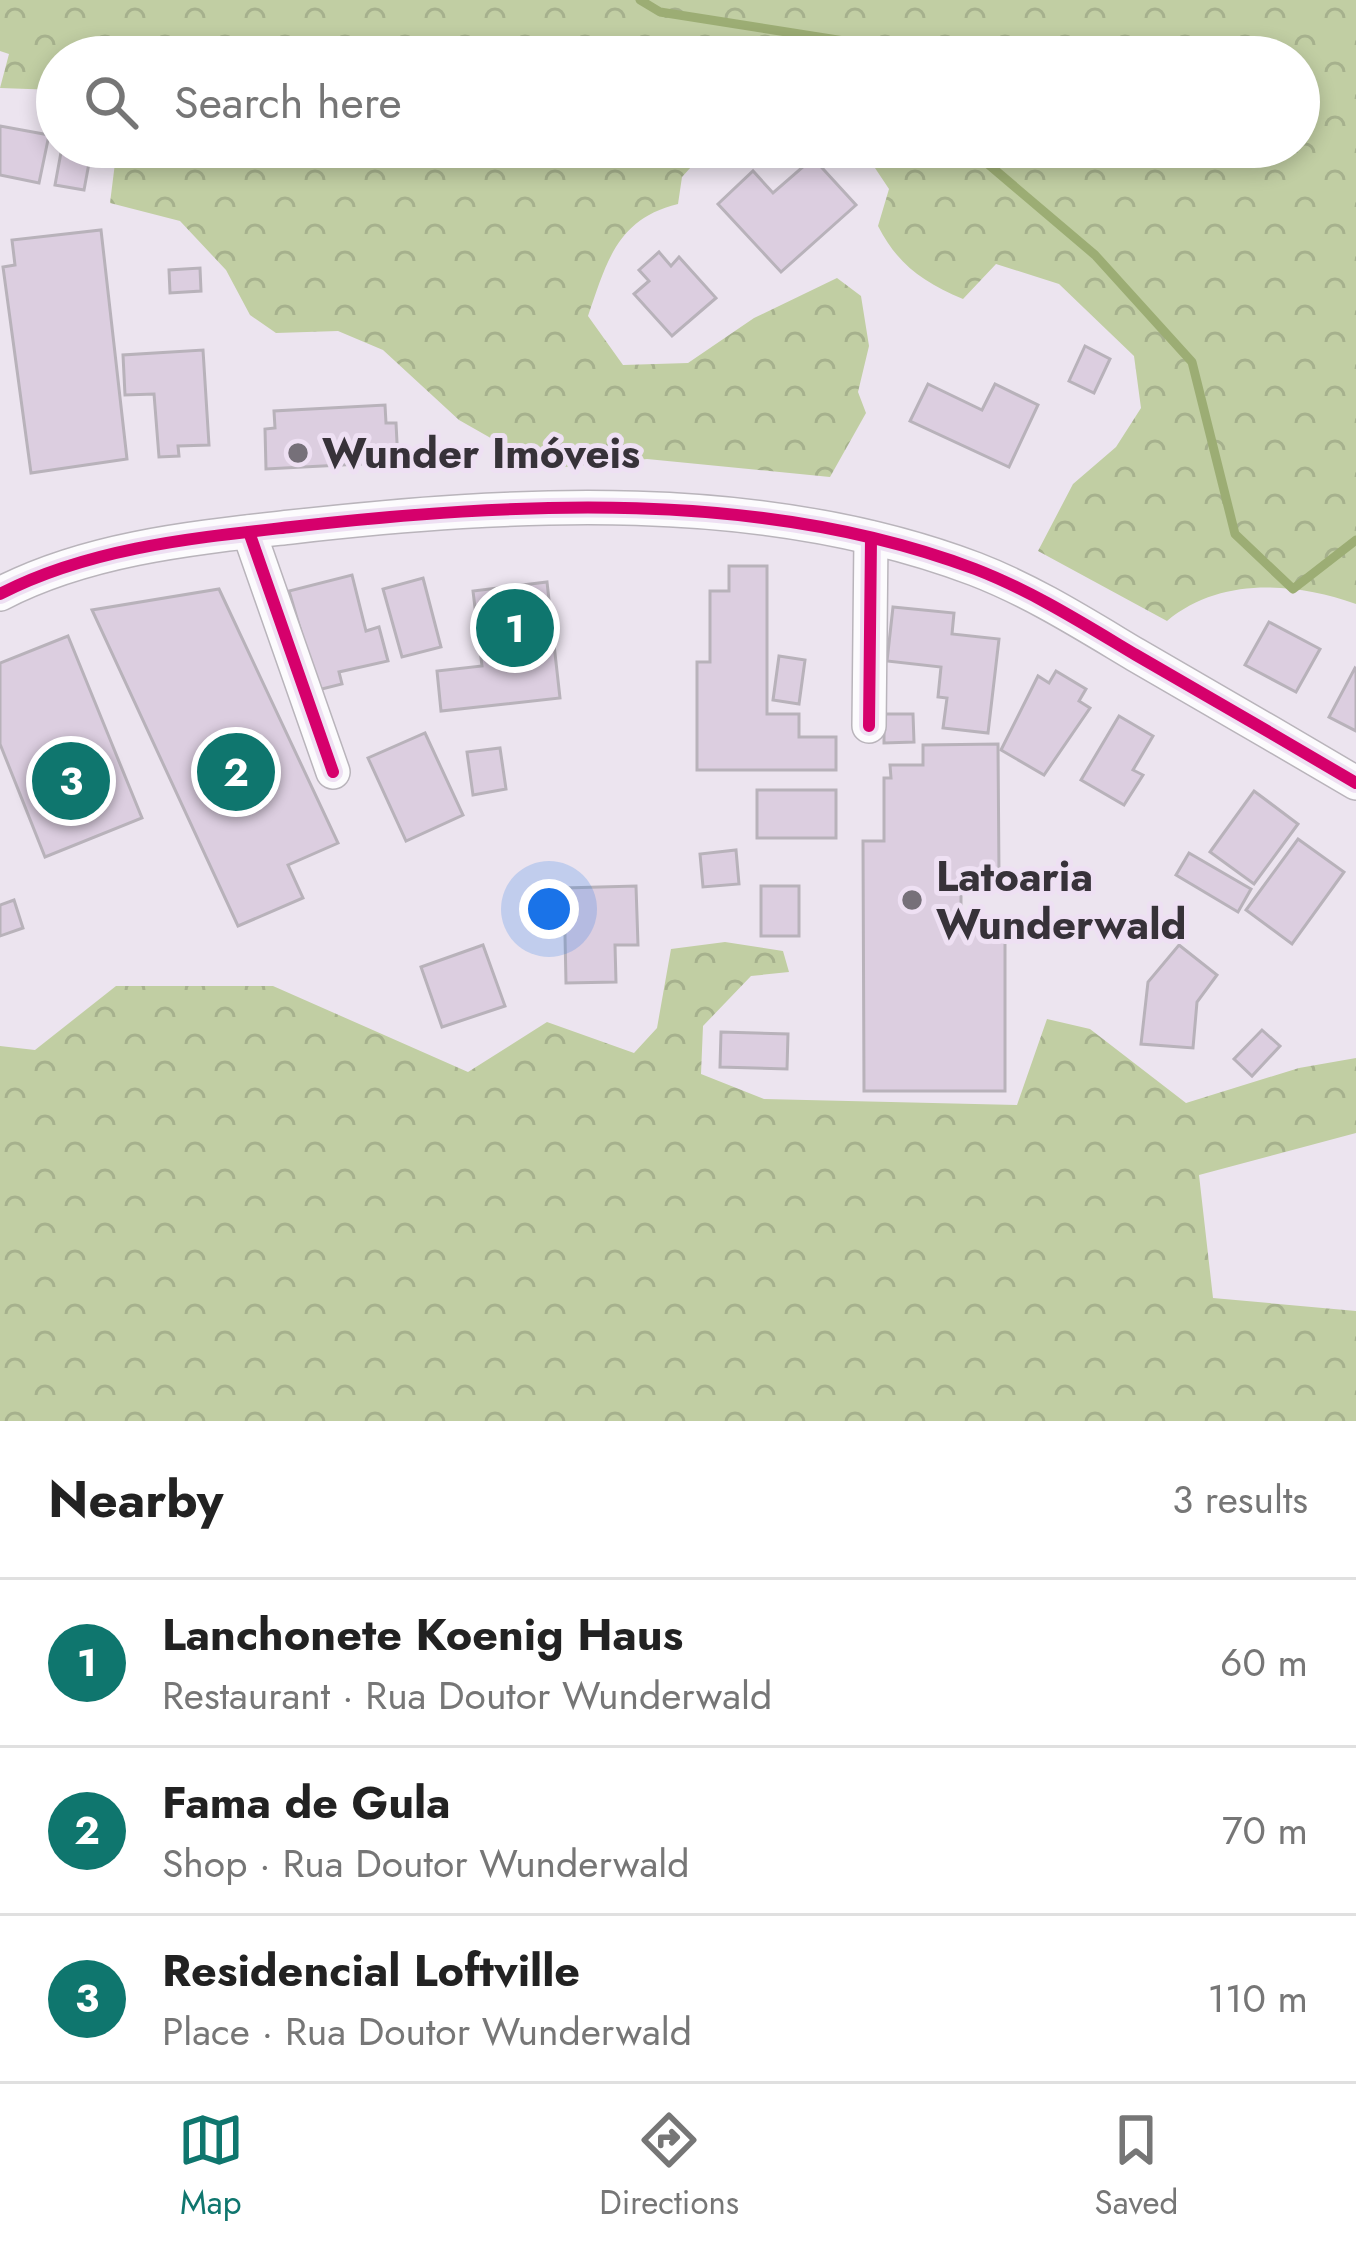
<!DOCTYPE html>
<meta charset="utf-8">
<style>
body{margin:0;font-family:Jost,sans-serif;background:#f2f2f2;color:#222}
.you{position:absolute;left:549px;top:909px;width:42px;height:42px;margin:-30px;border:9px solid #fff;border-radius:50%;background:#1a73e8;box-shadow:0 0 0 18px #1a73e833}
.badge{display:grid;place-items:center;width:78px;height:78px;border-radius:50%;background:#0f766e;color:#fff;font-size:39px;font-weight:700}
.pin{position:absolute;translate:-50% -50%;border:6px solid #fff;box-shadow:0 3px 12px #0006}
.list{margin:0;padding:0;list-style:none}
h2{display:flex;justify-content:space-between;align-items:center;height:156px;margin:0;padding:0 48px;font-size:51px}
h2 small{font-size:39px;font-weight:400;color:#767676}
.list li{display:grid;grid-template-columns:78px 1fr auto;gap:36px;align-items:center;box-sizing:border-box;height:168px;padding:0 48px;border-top:3px solid #e0e0e0}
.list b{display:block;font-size:45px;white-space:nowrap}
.list p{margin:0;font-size:39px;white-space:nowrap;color:#767676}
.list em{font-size:39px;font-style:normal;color:#767676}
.icon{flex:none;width:66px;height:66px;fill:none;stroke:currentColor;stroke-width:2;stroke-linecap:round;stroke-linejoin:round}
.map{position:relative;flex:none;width:1356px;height:1421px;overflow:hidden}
.search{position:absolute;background:#fff;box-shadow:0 6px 18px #0003;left:36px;right:36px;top:36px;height:132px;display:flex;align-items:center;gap:30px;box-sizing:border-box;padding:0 42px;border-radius:66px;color:#767676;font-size:45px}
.sheet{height:660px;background:#fff}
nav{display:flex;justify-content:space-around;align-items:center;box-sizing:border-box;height:168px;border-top:3px solid #e0e0e0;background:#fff;font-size:33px;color:#767676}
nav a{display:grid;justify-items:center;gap:6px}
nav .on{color:#0f766e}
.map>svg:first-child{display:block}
.forest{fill:url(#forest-crowns)}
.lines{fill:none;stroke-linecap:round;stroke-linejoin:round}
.stream{stroke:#9cad74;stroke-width:9}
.building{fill:#dccee0;stroke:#b8b2ba;stroke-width:3}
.minor-casing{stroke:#b9b4bb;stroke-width:36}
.minor{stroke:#fcfbfd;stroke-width:33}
.cycleway-casing{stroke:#eee0f3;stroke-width:20}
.cycleway{stroke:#d6006c;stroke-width:12}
.poi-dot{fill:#767079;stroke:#eee0f3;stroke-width:4.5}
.labels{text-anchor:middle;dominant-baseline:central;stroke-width:10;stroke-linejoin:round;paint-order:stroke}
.poi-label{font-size:42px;font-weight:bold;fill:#373239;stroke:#eee0f3;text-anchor:start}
</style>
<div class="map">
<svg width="1356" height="1421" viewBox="0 0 1356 1421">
<defs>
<pattern id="forest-crowns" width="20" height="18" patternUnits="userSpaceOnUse" patternTransform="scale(3)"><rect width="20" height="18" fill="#c1cea3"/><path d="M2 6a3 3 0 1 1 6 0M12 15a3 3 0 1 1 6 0" fill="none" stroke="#a6b18d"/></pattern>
</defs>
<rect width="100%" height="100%" fill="#ece4ef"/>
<g class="forest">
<path d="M0 0H1356V604C1293 582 1220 577 1167 621L1038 551 1073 484 1116 447 1141 408 1134 356 1059 284 996 264 963 299C923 282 898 265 878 226L889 189 861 147H1299V57H57V90L0 88 9 54 0 51Z"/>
<path d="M117 147H709L682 177 678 204C617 219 607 261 588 316L623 365 688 363 754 318 837 278 861 296 869 346 858 392 866 413 830 477 647 459 545 469 459 420 383 350 338 331 276 333 250 315 226 270 180 221 110 203Z"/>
<path d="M725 942 783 951 789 972 751 976 703 1026 701 1074 764 1099 1017 1105 1047 1019 1090 1029 1186 1103 1299 1068 1356 1058V1133L1199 1175 1213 1298 1356 1311V1421H0V1046L35 1050 116 986H273L468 1072 547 1022 634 1053 657 1028 671 949Z"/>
</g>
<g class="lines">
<g class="stream">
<path d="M640 0 660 12 844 41 862 57"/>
<path d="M968 147 1095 255 1192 362 1235 534 1293 589 1356 540"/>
</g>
</g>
<g class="building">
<path d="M0 126 49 135 39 183 0 175Z"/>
<path d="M62 147H92L84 190 55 185Z"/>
<path d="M813 158 856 205 781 272 718 204 753 171 773 193Z"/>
<path d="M101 230 127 459 31 473 3 267 15 265 12 240Z"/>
<path d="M659 252 671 266 679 257 716 298 672 336 634 294 649 281 639 270Z"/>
<path d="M200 268 201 291 170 293 169 270Z"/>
<path d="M1085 346 1110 359 1094 393 1069 381Z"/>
<path d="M203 350 209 445 178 446 179 456 159 457 154 394 125 395 123 355Z"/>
<path d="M928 384 982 410 995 384 1038 405 1009 467 910 421Z"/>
<path d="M385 405 386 423H396L398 462 266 469 265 429 275 428 274 411Z"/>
<path d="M729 566H767V714H799V737H836V770H697V662H710V591H729Z"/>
<path d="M352 575 366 631 379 627 388 661 339 672 342 684 318 690 289 591Z"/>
<path d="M423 578 441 647 402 657 383 589Z"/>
<path d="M547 582 560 698 441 711 437 671 482 666 473 591Z"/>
<path d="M219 589 338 843 288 865 303 898 238 926 92 610Z"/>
<path d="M893 607 954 613 952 634 999 639 988 733 943 728 947 698 938 697 941 667 887 661Z"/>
<path d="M1269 622 1320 649 1296 692 1245 665Z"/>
<path d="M68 636 142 818 45 857 0 744V663Z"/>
<path d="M779 656 805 660 799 704 773 700Z"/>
<path d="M1355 668 1356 669V731L1329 717Z"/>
<path d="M1056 671 1086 689 1079 701 1090 708 1044 775 1001 750 1038 676 1049 683Z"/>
<path d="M884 714H913L914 742 884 743Z"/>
<path d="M1119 716 1153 736 1133 770 1143 775 1124 805 1081 780Z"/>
<path d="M425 733 463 815 406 841 368 758Z"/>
<path d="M998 744 999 874H961V925H1005V1091H864L863 841H884V778H891L890 765H923V745Z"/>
<path d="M500 748 506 789 473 795 467 752Z"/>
<rect x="757" y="790" width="79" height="48"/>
<path d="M1254 791 1298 824 1254 884 1210 852Z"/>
<path d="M1298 839 1344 872 1292 944 1246 910Z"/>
<path d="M736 850 739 884 703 887 700 854Z"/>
<path d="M1189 853 1251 889 1238 912 1176 875Z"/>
<path d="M636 886 638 945H615L616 982 566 983 564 888Z"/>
<rect x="761" y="886" width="38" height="50"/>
<path d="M14 900 23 928 0 936V905Z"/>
<path d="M483 945 505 1006 442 1027 421 967Z"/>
<path d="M1179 945 1217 975 1197 1002 1193 1048 1141 1044 1148 982Z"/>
<path d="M1262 1030 1280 1046 1252 1076 1234 1059Z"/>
<path d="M721 1032 788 1034 787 1069 720 1067Z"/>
</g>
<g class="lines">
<g class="minor-casing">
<g id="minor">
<path d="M249 532 333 772"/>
<path d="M0 594C89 548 193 538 291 527 514 502 761 488 975 569 1032 591 1084 624 1136 655 1209 697 1283 740 1356 783"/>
<path d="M869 726 871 538"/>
</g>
</g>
<use href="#minor" class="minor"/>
<g class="cycleway-casing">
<g id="cycleway">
<path d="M249 532 333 772"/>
<path d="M0 594C89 548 193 538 291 527 514 502 761 488 975 569 1032 591 1084 624 1136 655 1209 697 1283 740 1356 783"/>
<path d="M869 726 871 538"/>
</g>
</g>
<use href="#cycleway" class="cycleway"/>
</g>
<g class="poi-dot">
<circle cx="298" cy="453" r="12"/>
<circle cx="912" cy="900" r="12"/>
</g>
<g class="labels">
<g class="poi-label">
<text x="322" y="453">Wunder Imóveis</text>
<text x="936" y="876">Latoaria<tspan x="936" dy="48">Wunderwald</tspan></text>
</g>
</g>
</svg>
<div class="you"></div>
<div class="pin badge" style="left:515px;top:628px">1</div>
<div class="pin badge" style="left:236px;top:772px">2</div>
<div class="pin badge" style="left:71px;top:781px">3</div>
<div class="search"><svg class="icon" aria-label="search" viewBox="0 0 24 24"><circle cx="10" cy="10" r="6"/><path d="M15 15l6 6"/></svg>Search here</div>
</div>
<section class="sheet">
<h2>Nearby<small>3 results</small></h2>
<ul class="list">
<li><span class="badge">1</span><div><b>Lanchonete Koenig Haus</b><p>Restaurant · Rua Doutor Wunderwald</p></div><em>60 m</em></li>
<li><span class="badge">2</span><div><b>Fama de Gula</b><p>Shop · Rua Doutor Wunderwald</p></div><em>70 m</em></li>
<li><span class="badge">3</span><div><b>Residencial Loftville</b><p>Place · Rua Doutor Wunderwald</p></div><em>110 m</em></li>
</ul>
</section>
<nav>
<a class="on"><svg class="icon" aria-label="map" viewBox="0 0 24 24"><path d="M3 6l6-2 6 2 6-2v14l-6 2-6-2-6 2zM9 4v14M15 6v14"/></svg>Map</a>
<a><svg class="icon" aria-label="directions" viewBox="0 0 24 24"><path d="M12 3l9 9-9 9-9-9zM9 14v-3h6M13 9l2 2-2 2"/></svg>Directions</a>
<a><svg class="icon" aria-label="saved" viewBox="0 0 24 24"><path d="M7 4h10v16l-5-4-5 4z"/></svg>Saved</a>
</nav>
